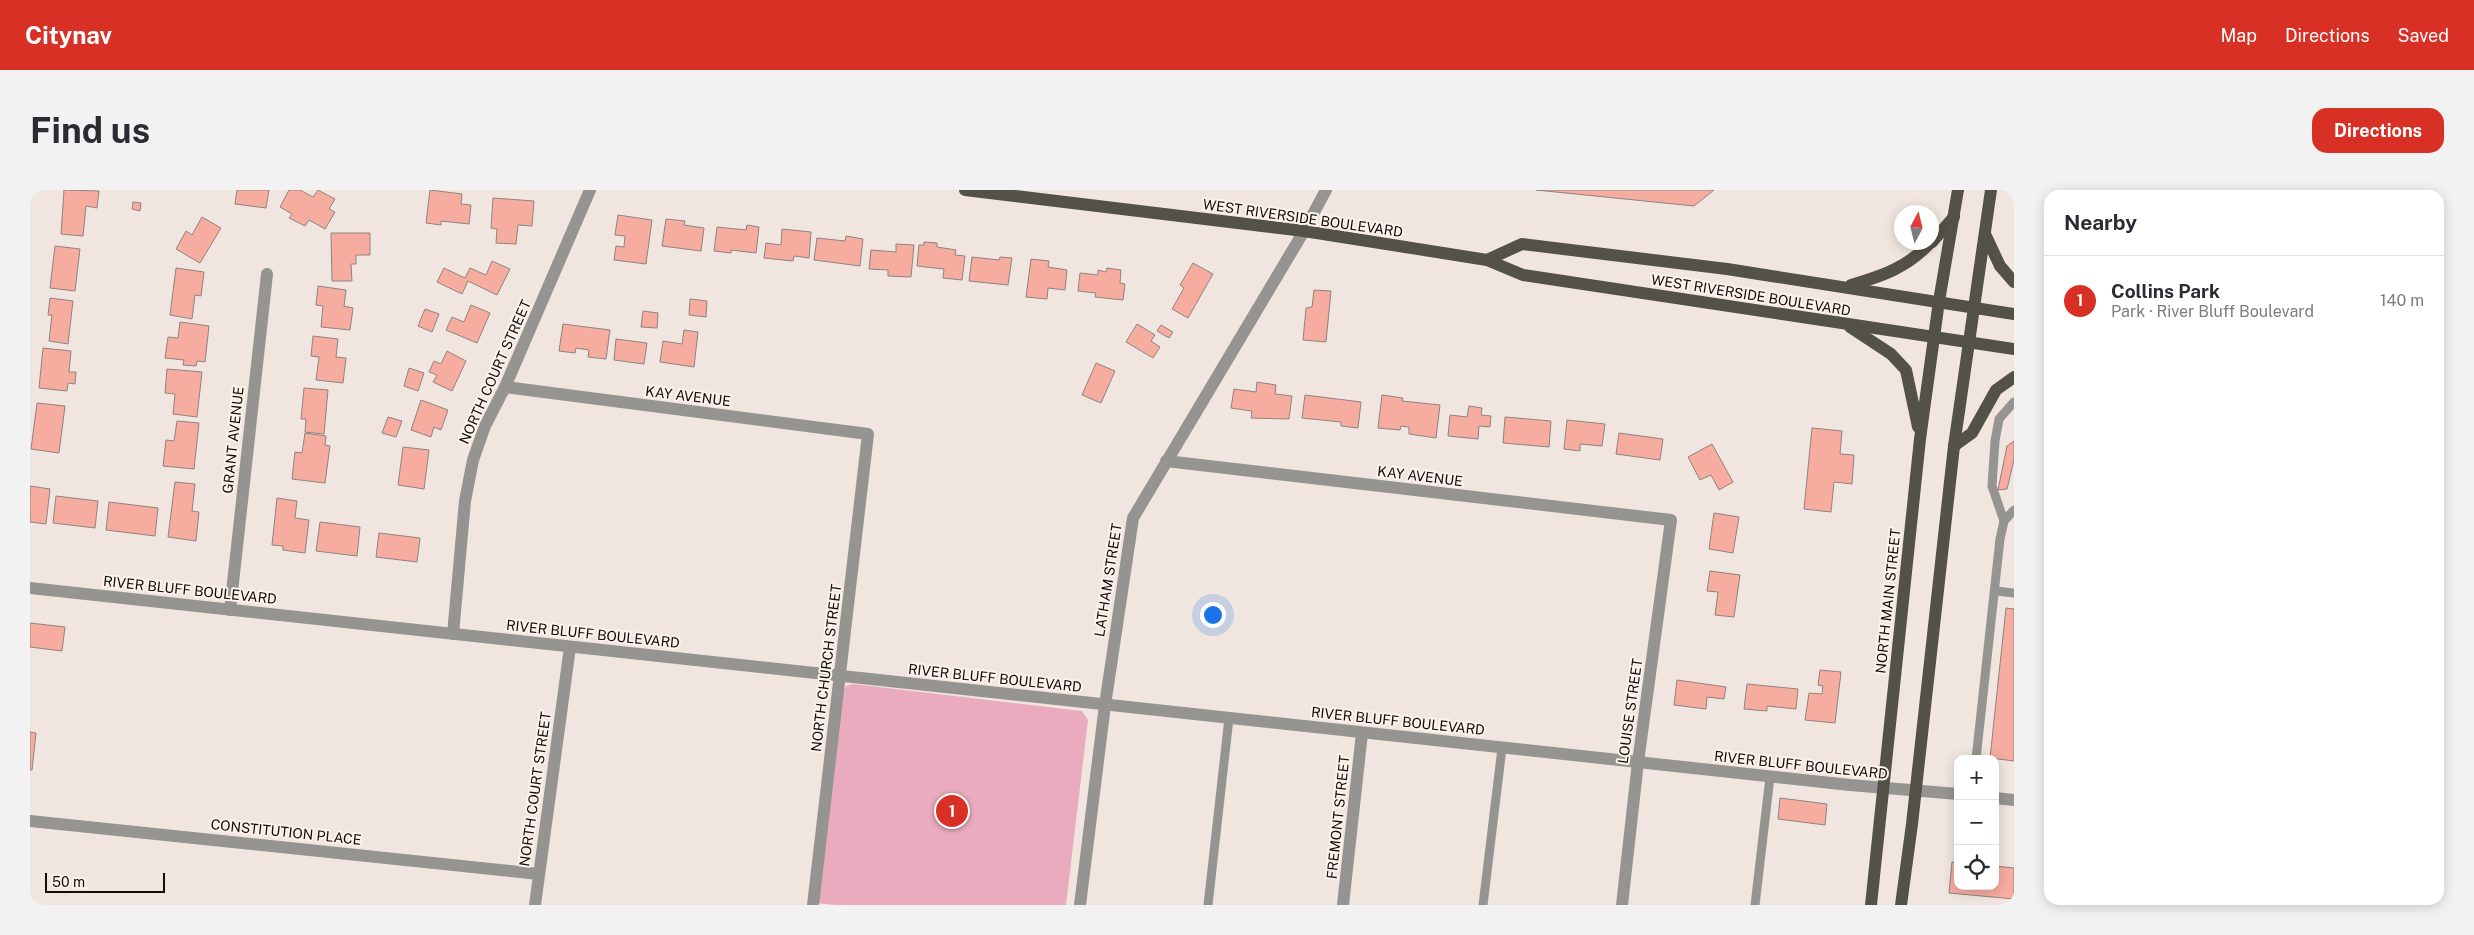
<!DOCTYPE html>
<meta charset="utf-8">
<style>
body{margin:0;font-family:"Public Sans",sans-serif;background:#f2f2f3;color:#2b2b33}
.controls{position:absolute;right:15px;bottom:15px;display:grid;overflow:hidden;border-radius:10px;box-shadow:0 2px 12px #0003}
.controls button{width:45px;height:45px;display:grid;place-items:center;padding:0;border:0;border-bottom:1px solid #e1e1e2;background:#fff;color:#2b2b33;font:25px sans-serif}
.compass{position:absolute;left:1864px;top:15px;width:45px;height:45px;border-radius:50%;background:#fff;box-shadow:0 2px 12px #0003;rotate:7deg}
.scale{position:absolute;left:15px;bottom:12px;width:120px;box-sizing:border-box;padding-left:5px;border:2px solid #100d0a;border-top:0;font-size:14px;line-height:18px;white-space:nowrap;color:#100d0a;-webkit-text-stroke:4px #fdf3ec;paint-order:stroke}
.you{position:absolute;left:1182px;top:424px;width:18px;height:18px;margin:-12px;border:4px solid #fff;border-radius:50%;background:#1a73e8;box-shadow:0 0 0 8px #1a73e833}
.badge{display:grid;place-items:center;width:32px;height:32px;border-radius:50%;background:#d93025;color:#fff;font-size:16px;font-weight:700}
.pin{position:absolute;translate:-50% -50%;border:2px solid #fff;box-shadow:0 1px 5px #0006}
.list{margin:0;padding:0;list-style:none}
h2{display:flex;justify-content:space-between;align-items:center;height:65px;margin:0;padding:0 20px;font-size:21px}
h2 small{font-size:16px;font-weight:400;color:#7c7c81}
.list li{display:grid;grid-template-columns:32px 1fr auto;gap:15px;align-items:center;box-sizing:border-box;height:90px;padding:0 20px;border-top:1px solid #e1e1e2}
.list b{display:block;font-size:19px;white-space:nowrap}
.list p{margin:0;font-size:16px;white-space:nowrap;color:#7c7c81}
.list em{font-size:16px;font-style:normal;color:#7c7c81}
.icon{flex:none;width:28px;height:28px;fill:none;stroke:currentColor;stroke-width:2;stroke-linecap:round;stroke-linejoin:round}
.map{position:relative;flex:none;width:1984px;height:715px;overflow:hidden;border-radius:15px}
header{display:flex;align-items:center;gap:30px;box-sizing:border-box;height:70px;padding:0 25px;background:#d93025;color:#fff}
header strong{font-size:24px}
nav{display:flex;gap:28px;margin-inline-start:auto;font-size:18px}
.intro{display:flex;align-items:center;justify-content:space-between;box-sizing:border-box;height:120px;padding:0 30px}
h1{margin:0;font-size:35px}
.button{padding:12px 22px;border-radius:15px;background:#d93025;color:#fff;font-size:18px;font-weight:700}
main{display:flex;gap:30px;padding:0 30px}
aside{flex:1;background:#fff;border-radius:15px;box-shadow:0 2px 12px #0003}
.map>svg:first-child{display:block}
.green{fill:#eaabbe}
.building{fill:#f7aca0;stroke:#8e8381}
.lines{fill:none;stroke-linecap:round;stroke-linejoin:round}
.lane{stroke:#969490;stroke-width:9}
.street{stroke:#969490;stroke-width:12}
.primary{stroke:#545149;stroke-width:12}
.labels{text-anchor:middle;dominant-baseline:central;stroke-width:4;stroke-linejoin:round;paint-order:stroke}
.street-label{font-size:14px;fill:#100d0a;stroke:#fdf3ec}
</style>
<header>
<strong>Citynav</strong>
<nav><a>Map</a><a>Directions</a><a>Saved</a></nav>
</header>
<div class="intro"><h1>Find us</h1><a class="button">Directions</a></div>
<main>
<div class="map">
<svg width="1984" height="715" viewBox="0 0 1984 715">
<rect width="100%" height="100%" fill="#f0e6df"/>
<path class="green" d="M823 494 1052 521 1058 530 1036 715H806L786 713 813 501 816 496Z"/>
<g class="building">
<path d="M34 0 69 1 67 18 56 16 53 46 31 44Z"/>
<path d="M207 0H239L236 18 205 14Z"/>
<path d="M259 0H270L283 7 288 0 305 9 299 19 305 22 295 39 279 30 275 36 259 28 262 24 250 17Z"/>
<path d="M400 0 432 4 431 14 441 15 439 34 411 31V35L396 33Z"/>
<path d="M1506 0H1684L1664 16Z"/>
<path d="M463 8 504 11 502 36 488 35 486 54 466 53 467 39 461 38Z"/>
<path d="M103 12 111 13 110 21 102 19Z"/>
<path d="M588 25 622 30 616 74 584 70 586 56 594 57 595 46 585 45Z"/>
<path d="M172 27 191 38 170 73 146 59 156 41 162 45Z"/>
<path d="M636 29 655 31 654 35 674 38 671 61 632 56Z"/>
<path d="M717 35 729 37 726 63 701 60V63L684 61 687 37 716 40Z"/>
<path d="M752 39 781 42 779 68 764 66 763 71 734 68 736 53 751 55Z"/>
<path d="M301 43H340V65H326V74H321L322 91H302Z"/>
<path d="M816 46 833 49 830 76 784 70 787 48 815 51Z"/>
<path d="M894 52 907 53V57L926 60 925 65 935 66 932 90 913 88 914 79 887 76 889 55H894Z"/>
<path d="M866 54 884 55 881 87 858 86V80L839 79 841 60 866 62Z"/>
<path d="M25 56 50 59 45 101 20 98Z"/>
<path d="M942 67 969 70 970 67 982 68 978 95 939 91Z"/>
<path d="M1001 69 1019 71 1018 77 1037 80 1035 100 1018 98 1017 109 996 107Z"/>
<path d="M462 71 480 79 467 105 438 91 432 104 407 92 414 78 435 88 440 78 456 85Z"/>
<path d="M1163 73 1183 84 1158 128 1142 119 1154 98 1150 95Z"/>
<path d="M146 78 174 82 171 106 165 105 162 129 140 125Z"/>
<path d="M1077 78 1091 80 1090 93 1095 94 1093 110 1065 107 1066 103 1048 101 1050 83 1068 85V80L1076 82Z"/>
<path d="M288 96 316 100 314 116 323 118 320 140 291 137 293 116 286 115Z"/>
<path d="M1284 100 1301 101 1296 152 1273 150 1276 118 1282 117Z"/>
<path d="M20 108 43 111 38 154 19 151 22 125H18Z"/>
<path d="M660 109 677 111 676 127 659 125Z"/>
<path d="M441 115 460 123 447 153 416 140 422 127 434 132Z"/>
<path d="M395 119 409 124 402 142 388 136Z"/>
<path d="M613 121 628 123 627 138 611 137Z"/>
<path d="M150 132 179 136 175 172 167 171 166 176 153 175 154 170 135 168 138 147 148 148Z"/>
<path d="M533 134 580 140 576 169 558 167 559 160 546 158 545 163 529 161Z"/>
<path d="M1107 134 1125 145 1121 151 1130 157 1123 168 1096 152Z"/>
<path d="M1131 135 1143 142 1139 148 1127 141Z"/>
<path d="M654 140 668 142 664 177 630 172 633 151 652 154Z"/>
<path d="M283 146 308 149 306 167 316 168 313 193 286 190 289 167 281 166Z"/>
<path d="M586 149 617 153 614 174 584 170Z"/>
<path d="M13 158 41 161 39 182H46L45 194 38 193 37 201 9 198Z"/>
<path d="M417 161 436 171 422 201 403 192 407 185 399 182 404 171 411 174Z"/>
<path d="M1066 173 1085 181 1071 213 1052 205Z"/>
<path d="M379 178 394 183 388 201 374 196Z"/>
<path d="M137 179 172 182 167 227 143 224 145 204 135 203Z"/>
<path d="M1227 192 1246 195 1245 204 1262 206 1259 229 1221 228 1222 221 1201 218 1204 199 1226 202Z"/>
<path d="M274 198 298 200 294 244 275 242 276 229H271Z"/>
<path d="M1275 205 1331 212 1328 238 1311 236V232L1272 228Z"/>
<path d="M1352 205 1373 208 1372 211 1410 215 1406 248 1379 244V237L1371 236 1370 240 1348 238Z"/>
<path d="M391 210 418 220 411 240 404 237 401 247 381 240Z"/>
<path d="M7 213 35 216 29 263 1 259Z"/>
<path d="M1439 216 1452 218 1451 225 1461 226 1460 237 1449 236 1448 249 1418 246 1420 225 1437 227Z"/>
<path d="M358 227 372 231 366 247 352 243Z"/>
<path d="M1475 227 1521 231 1519 257 1473 253Z"/>
<path d="M1537 230 1575 234 1572 256 1550 254V261L1534 259Z"/>
<path d="M147 231 169 233 164 279 133 276 136 250 144 251Z"/>
<path d="M1782 238 1812 241 1810 264 1824 265 1822 294 1804 292 1801 322 1774 319Z"/>
<path d="M275 243 296 246 295 255 300 256 295 293 262 289 265 262 272 263Z"/>
<path d="M1589 243 1633 249 1630 270 1586 264Z"/>
<path d="M1984 251V270L1977 299 1968 300 1977 256Z"/>
<path d="M1682 254 1703 292 1689 300 1681 285 1670 290 1658 267Z"/>
<path d="M373 257 399 260 394 299 368 295Z"/>
<path d="M145 292 165 294 162 321 169 322 166 351 138 347Z"/>
<path d="M0 296 20 299 16 334 0 332Z"/>
<path d="M26 306 68 311 65 338 23 333Z"/>
<path d="M247 308 267 311 265 328 279 330 275 363 253 360V356L242 355Z"/>
<path d="M79 312 128 318 125 346 76 340Z"/>
<path d="M1684 323 1709 327 1703 363 1679 359Z"/>
<path d="M290 332 330 337 327 366 286 361Z"/>
<path d="M349 343 390 348 387 372 346 367Z"/>
<path d="M1680 381 1710 385 1704 427 1685 425 1688 402 1677 401Z"/>
<path d="M1976 418 1984 419V571L1960 568Z"/>
<path d="M0 433 35 437 32 461 0 457Z"/>
<path d="M1790 480 1811 482 1805 533 1775 530 1779 503 1792 504 1793 496 1788 495Z"/>
<path d="M1647 490 1696 497 1694 509 1677 507 1676 519 1644 515Z"/>
<path d="M1717 494 1768 499 1766 519 1737 516V521L1714 519Z"/>
<path d="M0 542 6 543 2 580H0Z"/>
<path d="M1750 608 1797 614 1795 635 1748 629Z"/>
<path d="M1922 672 1928 673V696H1965V676L1984 678V709L1919 703Z"/>
</g>
<g class="lines">
<g class="lane">
<path d="M1974 331 1962 296 1965 251 1969 229 1984 212"/>
<path d="M1966 401 1984 403"/>
<path d="M1946 569 1970 349 1974 331 1984 320"/>
<path d="M1178 715 1199 528"/>
<path d="M1453 715 1472 558"/>
<path d="M1725 715 1740 587"/>
</g>
<g class="street">
<path d="M475 197 838 244 783 715"/>
<path d="M1136 271 1641 330 1608 572 1592 715"/>
<path d="M0 398 1820 595 1928 604"/>
<path d="M200 420 237 84"/>
<path d="M423 444 435 311 443 270 455 236 475 197 560 0"/>
<path d="M1965 608 1984 610"/>
<path d="M0 631 509 684"/>
<path d="M505 715 540 457"/>
<path d="M1050 715 1075 515 1103 328 1274 41 1296 0"/>
<path d="M1313 715 1332 543"/>
</g>
<g class="primary">
<path d="M935 0 1274 41 1457 70 1493 85 1984 159"/>
<path d="M1956 46 1970 76 1984 92"/>
<path d="M1902 52 1924 27"/>
<path d="M1457 70 1492 54 1697 79 1984 124"/>
<path d="M1821 95C1853 86 1878 77 1901 52"/>
<path d="M1820 137 1861 164 1876 180 1888 237"/>
<path d="M1924 256 1942 243 1966 200 1984 187"/>
<path d="M1841 715 1890 249 1909 111 1928 0"/>
<path d="M1871 715 1882 634 1924 256 1961 0"/>
</g>
</g>
<g class="labels">
<g class="street-label">
<text transform="translate(1273 28) rotate(8)">WEST RIVERSIDE BOULEVARD</text>
<text transform="translate(1721 105) rotate(9)">WEST RIVERSIDE BOULEVARD</text>
<text transform="translate(465 182) rotate(-66)">NORTH COURT STREET</text>
<text transform="translate(658 206) rotate(7)">KAY AVENUE</text>
<text transform="translate(203 250) rotate(-84)">GRANT AVENUE</text>
<text transform="translate(1390 286) rotate(7)">KAY AVENUE</text>
<text transform="translate(1078 390) rotate(-81)">LATHAM STREET</text>
<text transform="translate(160 400) rotate(6)">RIVER BLUFF BOULEVARD</text>
<text transform="translate(1858 411) rotate(-84)">NORTH MAIN STREET</text>
<text transform="translate(563 444) rotate(6)">RIVER BLUFF BOULEVARD</text>
<text transform="translate(796 478) rotate(-83)">NORTH CHURCH STREET</text>
<text transform="translate(965 488) rotate(6)">RIVER BLUFF BOULEVARD</text>
<text transform="translate(1600 521) rotate(-82)">LOUISE STREET</text>
<text transform="translate(1368 531) rotate(6)">RIVER BLUFF BOULEVARD</text>
<text transform="translate(1771 575) rotate(6)">RIVER BLUFF BOULEVARD</text>
<text transform="translate(505 599) rotate(-82)">NORTH COURT STREET</text>
<text transform="translate(1308 627) rotate(-84)">FREMONT STREET</text>
<text transform="translate(256 642) rotate(6)">CONSTITUTION PLACE</text>
</g>
</g>
</svg>
<div class="controls">
<button>+</button>
<button>−</button>
<button><svg class="icon" aria-label="locate" viewBox="0 0 24 24"><circle cx="12" cy="12" r="6"/><path d="M12 2v4M12 18v4M2 12h4M18 12h4"/></svg></button>
</div>
<svg class="compass" viewBox="-18 -18 36 36"><path d="M0-13l5 13h-10z" fill="#e53935"/><path d="M0 13l5-13h-10z" fill="#7c7c81"/></svg>
<div class="scale">50 m</div>
<div class="you"></div>
<div class="pin badge" style="left:922px;top:621px">1</div>
</div>
<aside>
<h2>Nearby<small></small></h2>
<ul class="list">
<li><span class="badge">1</span><div><b>Collins Park</b><p>Park · River Bluff Boulevard</p></div><em>140 m</em></li>
</ul>
</aside>
</main>
